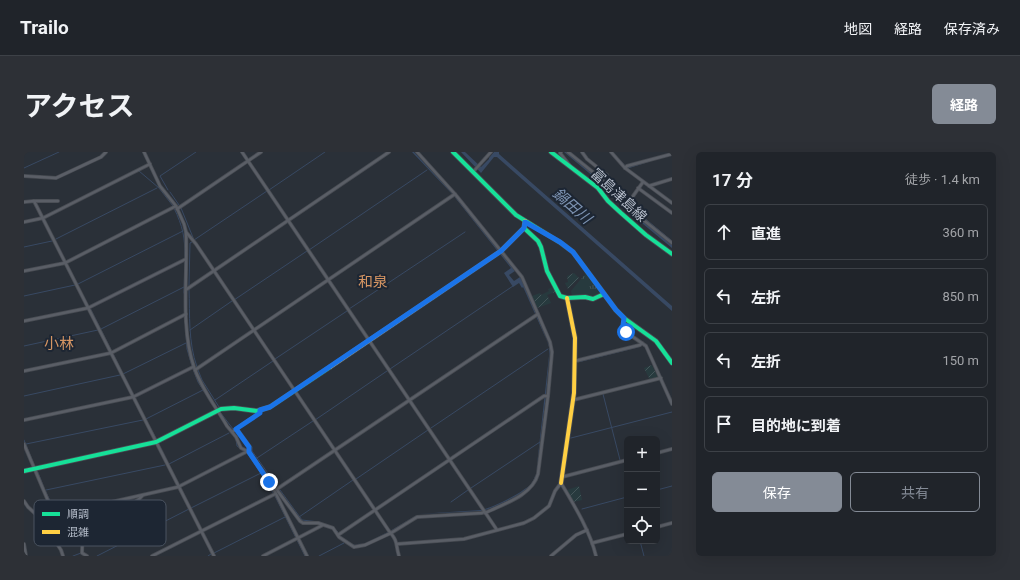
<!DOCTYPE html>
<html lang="ja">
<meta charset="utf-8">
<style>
body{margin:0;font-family:Roboto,"Noto Sans JP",sans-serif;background:#2d3036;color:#f1f3f6}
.controls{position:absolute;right:12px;bottom:12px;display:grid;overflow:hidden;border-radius:6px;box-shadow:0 4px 16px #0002}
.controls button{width:36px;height:36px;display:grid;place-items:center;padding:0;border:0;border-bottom:1px solid #3d4147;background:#20242a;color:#f1f3f6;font:20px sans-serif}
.stop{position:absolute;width:12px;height:12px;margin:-9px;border:3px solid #1a73e8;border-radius:50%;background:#fff}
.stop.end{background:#1a73e8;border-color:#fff;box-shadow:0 1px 4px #0008}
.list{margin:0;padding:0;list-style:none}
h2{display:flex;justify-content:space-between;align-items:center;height:52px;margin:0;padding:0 16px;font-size:17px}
h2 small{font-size:13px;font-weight:400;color:#a2a4a8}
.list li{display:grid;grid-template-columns:26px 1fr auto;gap:12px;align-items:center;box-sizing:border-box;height:56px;margin:0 8px 8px;padding:0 8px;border:1px solid #3d4147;border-radius:6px}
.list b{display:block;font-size:15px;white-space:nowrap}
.list em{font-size:13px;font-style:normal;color:#a2a4a8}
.actions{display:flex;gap:8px;padding:12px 16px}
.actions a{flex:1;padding:9px 0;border:1px solid #848b96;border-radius:6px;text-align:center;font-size:14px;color:#848b96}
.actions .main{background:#848b96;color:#fff}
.icon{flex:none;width:22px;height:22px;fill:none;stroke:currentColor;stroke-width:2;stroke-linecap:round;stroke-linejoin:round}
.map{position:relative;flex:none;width:648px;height:404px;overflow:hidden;border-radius:6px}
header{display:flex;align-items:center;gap:24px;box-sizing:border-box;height:56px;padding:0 20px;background:#20242a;border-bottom:1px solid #3d4147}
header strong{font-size:19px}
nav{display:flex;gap:22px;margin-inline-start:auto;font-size:14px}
.intro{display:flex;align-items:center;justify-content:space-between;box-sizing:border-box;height:96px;padding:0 24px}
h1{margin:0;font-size:28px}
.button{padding:10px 18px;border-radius:6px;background:#848b96;color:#fff;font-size:14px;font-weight:700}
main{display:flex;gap:24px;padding:0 24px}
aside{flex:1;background:#20242a;border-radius:6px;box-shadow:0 4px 16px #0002}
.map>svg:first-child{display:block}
.grass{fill:url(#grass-tufts)}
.garden{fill:url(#garden-furrows)}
.water{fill:#384963}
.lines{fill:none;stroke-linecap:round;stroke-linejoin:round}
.stream{stroke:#384963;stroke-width:1}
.street-casing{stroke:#484c53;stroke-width:4}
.fast-casing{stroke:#484c53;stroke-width:5.5}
.slow-casing{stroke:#484c53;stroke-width:5.5}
.street{stroke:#5a5e66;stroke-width:2.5}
.fast{stroke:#16e098;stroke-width:4}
.slow{stroke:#ffcf43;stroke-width:4}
.route{stroke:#1a73e8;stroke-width:5}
.labels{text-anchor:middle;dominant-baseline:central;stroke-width:4;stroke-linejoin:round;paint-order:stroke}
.street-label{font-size:14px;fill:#b4bcc9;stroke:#1d2633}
.water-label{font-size:15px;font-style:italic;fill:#7c92b1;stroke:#1d2633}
.neighbourhood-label{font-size:15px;fill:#d59563;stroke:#1d2633}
.key{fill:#1d2633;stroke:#4a5360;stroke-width:1}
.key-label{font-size:11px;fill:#b4bcc9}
</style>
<header>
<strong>Trailo</strong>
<nav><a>地図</a><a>経路</a><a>保存済み</a></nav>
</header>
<div class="intro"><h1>アクセス</h1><a class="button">経路</a></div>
<main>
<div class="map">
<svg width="648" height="404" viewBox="0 0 648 404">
<defs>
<pattern id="grass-tufts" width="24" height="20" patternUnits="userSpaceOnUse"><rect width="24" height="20" fill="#273a3e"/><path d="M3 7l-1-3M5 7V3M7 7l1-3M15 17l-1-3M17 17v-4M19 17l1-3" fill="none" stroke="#445559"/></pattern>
<pattern id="garden-furrows" width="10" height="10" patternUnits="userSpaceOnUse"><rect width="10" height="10" fill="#273a3e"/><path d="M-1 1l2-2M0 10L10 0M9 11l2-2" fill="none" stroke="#445559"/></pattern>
</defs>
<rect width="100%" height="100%" fill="#2a3038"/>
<path class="grass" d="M562 121 576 140 574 144 569 145 548 144 547 139Z"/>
<g class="garden">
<path d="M550 121 555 126 544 137 541 131 544 130 543 124Z"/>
<path d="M529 135 531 140 523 143 527 151 513 156 508 144 516 141 517 143 525 139 524 137Z"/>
<path d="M628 213 634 226 626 228 620 216Z"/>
<path d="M555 334 558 348 549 350 543 338Z"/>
</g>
<g class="water">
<path d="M388 0H390L429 42 491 119 485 123 490 129 496 125 499 129 526 196 522 244 512 322C511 326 510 329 507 333 499 342 470 356 458 359L394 362 367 379 343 390 329 393 316 384 330 393 343 390 366 379 394 362 457 358C470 355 496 342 506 333 509 330 510 326 512 322L525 204V195L523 189 500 137 499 135 498 136 495 131 489 135 480 121 487 116 429 43Z"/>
<path d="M437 0H441L457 15 465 7V6L470 0H475V2L640 147 648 154V159L473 5H470L457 21Z"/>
<path d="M540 0H542L585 35 609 61 648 93V96L601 57 583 36Z"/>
</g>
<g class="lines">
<g class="stream">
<path d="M596 8 601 14"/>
<path d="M0 16 35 0"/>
<path d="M115 19 135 36 149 54"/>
<path d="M607 19 604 16 626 9"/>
<path d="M144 38 136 24 172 0"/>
<path d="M245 38 301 0"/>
<path d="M146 40 155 53"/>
<path d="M150 56C159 75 161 85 161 106"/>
<path d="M157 56 170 88"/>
<path d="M613 60 648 89"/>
<path d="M32 87 133 36"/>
<path d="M170 88 243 39"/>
<path d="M0 95 28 89"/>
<path d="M285 98 403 18"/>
<path d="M54 132 159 79"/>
<path d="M165 133 166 91 168 90"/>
<path d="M165 137C166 163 164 190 173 215"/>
<path d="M160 141 161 108"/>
<path d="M0 144 51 133"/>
<path d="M210 148 283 99"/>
<path d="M66 156 87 198"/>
<path d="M325 157 441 80"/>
<path d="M161 167 163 197 168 214"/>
<path d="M77 177 160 135"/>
<path d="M166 178 208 149"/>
<path d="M0 194 74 178"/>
<path d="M89 202 104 232"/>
<path d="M251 207 323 159"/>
<path d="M554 210 614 195"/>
<path d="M169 217 174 230 183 244"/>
<path d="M366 217 489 134"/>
<path d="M174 218 178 228 195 255"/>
<path d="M99 222 162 191"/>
<path d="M579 242 596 308"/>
<path d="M0 244 96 223"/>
<path d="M191 248 249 209"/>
<path d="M196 260 209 277 214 275"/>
<path d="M194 261 209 283"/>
<path d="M122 267 179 238"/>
<path d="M122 268 133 288"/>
<path d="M291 268 363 219"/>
<path d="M407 276 524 197"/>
<path d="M215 277 228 295V299L253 334"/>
<path d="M547 286 648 260"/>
<path d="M212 287 213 294 223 301 243 330 249 341"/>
<path d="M0 288 11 315"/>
<path d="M134 291 155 333"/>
<path d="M2 292 119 268"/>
<path d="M233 306 289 269"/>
<path d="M145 312 205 281"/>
<path d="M13 318 20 336"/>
<path d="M332 327 404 278"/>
<path d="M447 336 516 290"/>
<path d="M21 338 27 351"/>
<path d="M22 338 141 313"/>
<path d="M256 338 278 368 295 370 309 375"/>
<path d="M633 338 648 334"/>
<path d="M251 344 272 386"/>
<path d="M427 350 444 338"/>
<path d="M31 353 42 358"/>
<path d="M167 356 237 321"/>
<path d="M558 357 603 345"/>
<path d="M47 360 61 372 60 375 88 362"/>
<path d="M93 360 99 356"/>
<path d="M275 365 329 328"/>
<path d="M311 377 314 380"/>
<path d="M273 388 281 404"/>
<path d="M616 389 620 404"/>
<path d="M190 401 261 365"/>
<path d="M49 404 57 401"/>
<path d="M73 404 165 357"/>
<path d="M184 404 187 402"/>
<path d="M295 404 320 391"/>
</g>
<g class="street-casing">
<g id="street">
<path d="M120 0 136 34 152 54 160 72 162 80C164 122 156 175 170 215 177 236 192 255 203 274L208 280 235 261 236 258"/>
<path d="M218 0 473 378"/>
<path d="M393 0 431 42 498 125 526 190 528 200 524 244 514 322C508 344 479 352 461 361"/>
<path d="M537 0 536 1 547 15"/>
<path d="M544 0 585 33 602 54 648 91"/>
<path d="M558 0 563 7 583 23"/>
<path d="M587 0 601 16 648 51"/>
<path d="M601 16 603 14 648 2"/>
<path d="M449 20 467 0"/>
<path d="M0 24 32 26 77 5 82 0"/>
<path d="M625 34 648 27"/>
<path d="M614 36 648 61"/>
<path d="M10 49H34"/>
<path d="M0 50 10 49 190 404"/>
<path d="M602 54 619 30"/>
<path d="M153 57 237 0"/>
<path d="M0 70 19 66 126 12"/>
<path d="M162 80 172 92 365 379C375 391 371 391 375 404"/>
<path d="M0 119 41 111 152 54"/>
<path d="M163 137 365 0"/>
<path d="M600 166 599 173 602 180 622 194 648 252"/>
<path d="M0 169 64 156 162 107"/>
<path d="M551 209 616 193 618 191"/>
<path d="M171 218 431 42"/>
<path d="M0 219 87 201 162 162"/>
<path d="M549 248 637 226"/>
<path d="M0 268 109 245 169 215"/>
<path d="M213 277 225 295V300L244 326 283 404"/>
<path d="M208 280 212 285 217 296 225 300"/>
<path d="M0 292 25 351 47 362 59 372 58 401 63 404"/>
<path d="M633 301 648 297"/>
<path d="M538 325 603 308"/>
<path d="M244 326 276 369 279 371H294L309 376 315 385 330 395 341 393 367 381 393 365 458 361 460 360"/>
<path d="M253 337 514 162"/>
<path d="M0 349 4 355 16 366 37 398 39 404"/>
<path d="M43 360 154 335 224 299"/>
<path d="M633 375 648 371"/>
<path d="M59 377C73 373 110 354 119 343"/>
<path d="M314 383 520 244H524"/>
<path d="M568 391 603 382"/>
<path d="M0 392 2 404"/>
<path d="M373 392 440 387 500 371 510 366 525 354 531 339 537 331C550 353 566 379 572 404"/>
<path d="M128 404 251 342"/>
<path d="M239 404 299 373"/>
<path d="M527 404 552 383 563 378"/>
</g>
</g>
<g class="fast-casing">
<g id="fast">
<path d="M429 0 492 63 537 91 549 100 592 158 600 166 632 189 648 211"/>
<path d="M527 0 574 36 584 49 597 61 622 83 648 102"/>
<path d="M500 76 514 89 517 95 523 119 536 144 543 146 561 145 569 147 580 142"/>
<path d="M0 319 132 290 197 257 210 256 233 259 246 255 306 215"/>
</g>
</g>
<g class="slow-casing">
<g id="slow">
<path d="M306 215 477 99 500 76 501 69"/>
<path d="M537 331 550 241 551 186 543 146"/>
</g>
</g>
<use href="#street" class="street"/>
<use href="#fast" class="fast"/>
<use href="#slow" class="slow"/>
</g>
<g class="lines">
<path class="route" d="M245 330 225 300V295L212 277 236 261V258L246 255 477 99 500 76 501 70 536 90 549 100 592 158 600 166 599 173 602 180"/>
</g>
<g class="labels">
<g class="street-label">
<text transform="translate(595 43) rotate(43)">富島津島線</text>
</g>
<g class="water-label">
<text transform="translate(548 54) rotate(41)">鍋田川</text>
</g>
<g class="neighbourhood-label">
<text x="349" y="130">和泉</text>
<text x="35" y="192">小林</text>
</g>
</g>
<rect x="10" y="348" width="132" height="46" rx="6" class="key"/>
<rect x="18" y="360" width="18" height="4" fill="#16e098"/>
<rect x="18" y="378" width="18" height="4" fill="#ffcf43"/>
<g class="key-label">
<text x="43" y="366">順調</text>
<text x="43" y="384">混雑</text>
</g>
</svg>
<div class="controls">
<button>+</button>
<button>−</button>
<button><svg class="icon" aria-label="locate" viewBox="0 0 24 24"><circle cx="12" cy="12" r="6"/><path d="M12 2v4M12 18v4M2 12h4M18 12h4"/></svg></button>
</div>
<div class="stop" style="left:602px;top:180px"></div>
<div class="stop end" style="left:245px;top:330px"></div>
</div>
<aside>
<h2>17 分<small>徒歩 · 1.4 km</small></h2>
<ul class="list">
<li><svg class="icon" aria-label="ahead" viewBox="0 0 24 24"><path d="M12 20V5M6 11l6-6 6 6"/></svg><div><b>直進</b></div><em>360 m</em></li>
<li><svg class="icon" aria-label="left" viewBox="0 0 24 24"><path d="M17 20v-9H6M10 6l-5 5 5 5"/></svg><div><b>左折</b></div><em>850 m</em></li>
<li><svg class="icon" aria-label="left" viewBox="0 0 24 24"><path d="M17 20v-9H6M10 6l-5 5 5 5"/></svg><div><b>左折</b></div><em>150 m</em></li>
<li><svg class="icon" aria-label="arrive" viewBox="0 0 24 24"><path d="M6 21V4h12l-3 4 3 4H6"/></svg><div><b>目的地に到着</b></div></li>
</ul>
<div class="actions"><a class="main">保存</a><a>共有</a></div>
</aside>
</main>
